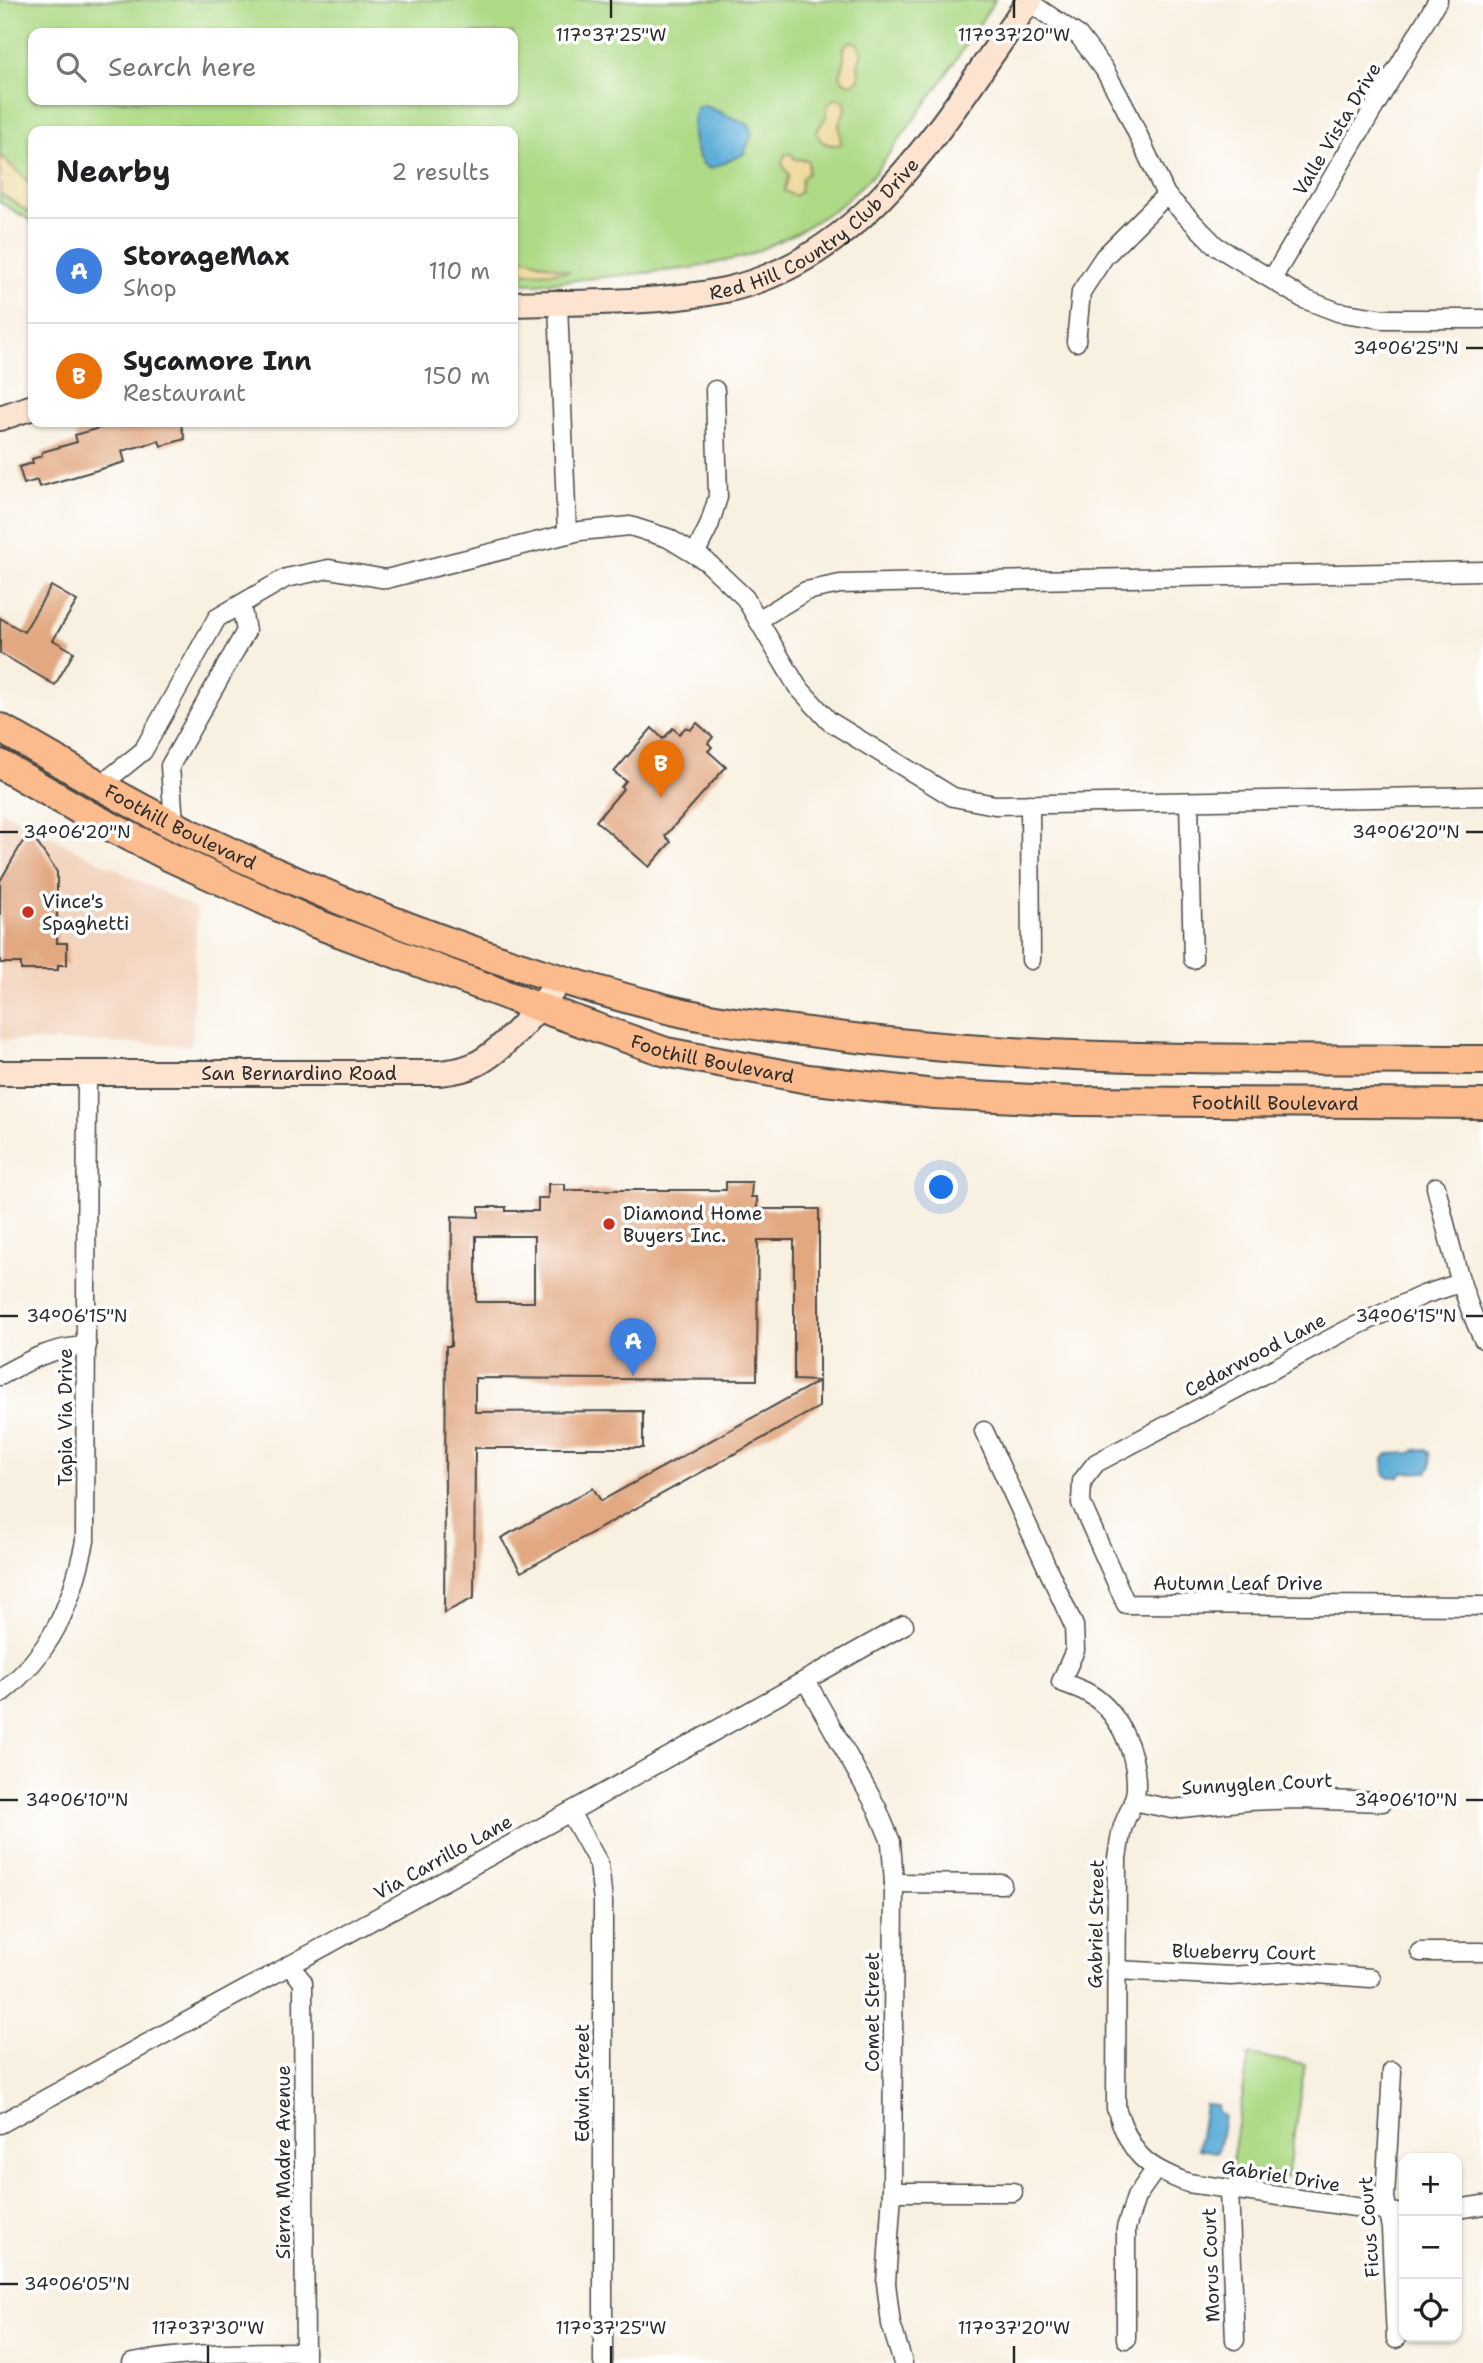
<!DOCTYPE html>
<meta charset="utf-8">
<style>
body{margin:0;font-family:"Shantell Sans",sans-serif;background:#f6f6f6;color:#202124}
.controls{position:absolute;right:21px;bottom:21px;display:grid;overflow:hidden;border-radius:14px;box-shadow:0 2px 5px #0004}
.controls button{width:63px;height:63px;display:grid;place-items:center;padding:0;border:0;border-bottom:2px solid #e0e0e0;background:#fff;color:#202124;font:35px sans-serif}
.you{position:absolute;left:942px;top:1188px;width:24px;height:24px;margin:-18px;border:5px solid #fff;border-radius:50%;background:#1a73e8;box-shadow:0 0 0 10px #1a73e833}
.badge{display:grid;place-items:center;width:46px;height:46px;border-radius:50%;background:#c8321e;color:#fff;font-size:23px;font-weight:700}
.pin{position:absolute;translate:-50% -58px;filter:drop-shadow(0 2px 4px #0008)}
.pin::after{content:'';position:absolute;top:37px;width:24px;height:21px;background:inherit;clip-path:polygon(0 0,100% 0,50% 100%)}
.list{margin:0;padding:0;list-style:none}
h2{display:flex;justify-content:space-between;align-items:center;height:91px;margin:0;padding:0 28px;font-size:30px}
h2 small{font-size:23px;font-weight:400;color:#757577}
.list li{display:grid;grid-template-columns:46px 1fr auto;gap:21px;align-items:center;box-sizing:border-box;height:105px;padding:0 28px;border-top:2px solid #e0e0e0}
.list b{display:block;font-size:26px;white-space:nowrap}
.list p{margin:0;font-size:23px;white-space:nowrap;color:#757577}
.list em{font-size:23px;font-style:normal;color:#757577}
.icon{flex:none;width:38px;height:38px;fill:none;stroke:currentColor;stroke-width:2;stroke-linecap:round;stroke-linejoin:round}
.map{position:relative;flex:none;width:1483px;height:2363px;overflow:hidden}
.search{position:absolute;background:#fff;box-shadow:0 2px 5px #0004;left:28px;top:28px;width:490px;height:77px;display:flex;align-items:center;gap:18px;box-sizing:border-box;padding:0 24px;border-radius:14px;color:#757577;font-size:26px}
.panel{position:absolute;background:#fff;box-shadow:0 2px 5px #0004;left:28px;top:126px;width:490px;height:301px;border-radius:14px}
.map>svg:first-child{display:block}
.built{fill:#f3d4be}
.green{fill:#aeda86;stroke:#6c8258;stroke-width:2;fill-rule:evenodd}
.sand{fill:#eeda9e;stroke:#8c8264;stroke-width:2}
.water{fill:#5eaed8;stroke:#446c82;stroke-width:2}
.building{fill:#e2a881;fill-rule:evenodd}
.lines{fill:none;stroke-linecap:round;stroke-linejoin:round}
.street-casing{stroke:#4a4946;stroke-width:21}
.secondary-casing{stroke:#4a4946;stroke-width:28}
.primary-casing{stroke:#4a4946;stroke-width:32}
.street{stroke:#fff;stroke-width:18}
.secondary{stroke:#fde4d1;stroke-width:24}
.primary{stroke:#fbbb8c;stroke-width:28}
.ticks{fill:none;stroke:#2b2b2b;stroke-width:2.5}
.poi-dot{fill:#c8321e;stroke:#fff;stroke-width:2.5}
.labels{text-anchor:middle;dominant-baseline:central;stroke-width:7;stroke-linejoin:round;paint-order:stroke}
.street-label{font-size:19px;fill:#2b2b2b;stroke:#fff}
.poi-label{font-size:19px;fill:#2b2b2b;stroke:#fff;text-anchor:start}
.ticks-label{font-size:18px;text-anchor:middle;fill:#2b2b2b;stroke:#fff;stroke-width:7;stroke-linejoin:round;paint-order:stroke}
</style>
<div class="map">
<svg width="1483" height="2363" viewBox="0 0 1483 2363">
<rect width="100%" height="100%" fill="#fff"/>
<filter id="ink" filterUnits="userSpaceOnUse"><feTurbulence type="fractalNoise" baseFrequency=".0143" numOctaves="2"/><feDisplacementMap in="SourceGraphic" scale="14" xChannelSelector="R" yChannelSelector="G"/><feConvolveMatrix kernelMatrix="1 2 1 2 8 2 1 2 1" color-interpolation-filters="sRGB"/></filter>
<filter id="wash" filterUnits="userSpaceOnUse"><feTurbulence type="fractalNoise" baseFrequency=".00686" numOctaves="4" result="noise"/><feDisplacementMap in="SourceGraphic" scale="28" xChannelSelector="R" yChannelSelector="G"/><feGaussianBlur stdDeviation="1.57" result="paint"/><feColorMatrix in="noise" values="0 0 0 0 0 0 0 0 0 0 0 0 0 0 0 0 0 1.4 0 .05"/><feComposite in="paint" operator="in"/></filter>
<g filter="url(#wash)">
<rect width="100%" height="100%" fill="#f8f0e0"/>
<path class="built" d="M0 810 42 833 197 909 192 1045 0 1040Z"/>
<g class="green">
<path d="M0 0H995L942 81 875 173 840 206 796 233 747 256 693 268 536 284 513 283V131H33V222L0 202ZM33 33H513V100H33Z"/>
<path d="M1249 2055 1305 2064 1287 2177 1231 2168Z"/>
</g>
<g class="sand">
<path d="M850 41 857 43 862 52 858 64 859 79 852 84 844 82 840 75 844 63V47Z"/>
<path d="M837 98 844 101 846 107 839 124 841 143 838 145C827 145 818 143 817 131L826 117 828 104Z"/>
<path d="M785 154H791L795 159 808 160V173L802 178 800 192 795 196 784 191 789 175 782 164Z"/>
<path d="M0 155 33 186V215L0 193Z"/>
<path d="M513 254 570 272 513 273Z"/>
</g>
<g class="water">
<path d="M703 105 750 125 752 134 744 154 710 169C693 161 688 123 697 107Z"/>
<path d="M1426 1449 1430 1453 1431 1467 1427 1472 1403 1473 1399 1477H1388L1384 1473 1383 1459 1388 1454 1411 1453 1415 1450Z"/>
<path d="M1205 2104 1217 2105 1218 2113 1224 2116 1218 2152 1198 2149Z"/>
</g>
<g id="blocks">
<g class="building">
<path d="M120 422H180L185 439 161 446 159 441 122 451 125 462 39 487 37 480 24 484 19 467 33 463 32 459 42 456V452L77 442 75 435Z"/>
<path d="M51 586 77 601 53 640 74 652 55 685 0 653V618L24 632Z"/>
<path d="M697 723 713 737 708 743 712 747 708 751 726 767 665 836 671 842 649 867 596 821 623 789 621 787 626 781 614 772 652 728 663 739 673 728 679 734 686 727 690 730Z"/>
<path d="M29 831 57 872V943H67V965H58V970H21V963H0V881Z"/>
<path d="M726 1182H752L751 1197H757V1209H819V1381L794 1380V1240H758L757 1380 475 1378V1412L643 1411V1448H475L474 1598 444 1613 446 1346H451L452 1216 479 1217V1207H506V1211H538V1198H548V1184H565V1190H726ZM476 1236H534V1302H476Z"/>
<path d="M819 1381V1407L521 1572 501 1538 593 1488 601 1501Z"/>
</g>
</g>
</g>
<g filter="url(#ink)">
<use href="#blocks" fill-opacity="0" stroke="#4a4946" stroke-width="2"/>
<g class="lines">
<g class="street-casing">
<g id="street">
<path d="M1029 2 1079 36 1104 69 1124 105 1166 195 1216 246 1304 299 1338 312 1383 319H1483"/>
<path d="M1272 279 1438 0"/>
<path d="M558 303 567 534"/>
<path d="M1076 342 1081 292 1104 257 1166 195"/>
<path d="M695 554 709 526 718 497 715 390"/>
<path d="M758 620 806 591 840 584 1483 571"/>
<path d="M101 785 143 751 217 618 286 578 329 569 386 579 580 531 630 526 668 538 706 561 745 598 797 686 829 721 953 797 995 805 1483 796"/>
<path d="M1189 802 1193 959"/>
<path d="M1030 804 1031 960"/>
<path d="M174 824 170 766 246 631 241 605"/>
<path d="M1436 1187C1449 1239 1460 1291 1483 1339"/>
<path d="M1460 1283 1423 1295 1347 1330 1096 1463 1082 1481 1081 1503 1126 1604 1483 1606"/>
<path d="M0 1376C29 1360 53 1347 87 1346"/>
<path d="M984 1431 1074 1626 1075 1650 1061 1682C1069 1685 1078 1688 1086 1692 1117 1708 1136 1750 1136 1784 1137 1799 1128 1812 1123 1826 1120 1836 1119 1847 1117 1858L1116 2108C1132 2155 1142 2165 1188 2183L1404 2214"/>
<path d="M806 1681 877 1808 891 1842 894 1883 892 2192 886 2283 891 2324 903 2363"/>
<path d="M0 1694C52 1653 72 1604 85 1541L87 1072"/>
<path d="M1133 1801 1172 1809 1248 1801 1297 1799 1383 1802"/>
<path d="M570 1812 599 1864 603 1902V2363"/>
<path d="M894 1883 1002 1884"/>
<path d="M1420 1952H1483"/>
<path d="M289 1965 303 1982 305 2363"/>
<path d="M1117 1970 1231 1976 1290 1972 1371 1978"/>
<path d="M1392 2071 1385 2198 1391 2228 1396 2339"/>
<path d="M0 2124 570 1812 904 1625"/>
<path d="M1229 2189 1235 2340"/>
<path d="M892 2192H1013"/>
<path d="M1457 2209 1483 2205"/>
<path d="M1126 2339V2228L1136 2197 1155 2170"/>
<path d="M132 2363C189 2352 247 2352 305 2352"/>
</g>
</g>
<g class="secondary-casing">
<g id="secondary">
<path id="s1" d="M513 304C583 302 656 304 725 290 872 258 949 111 1030 0"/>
<path d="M0 418 33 407"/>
<path id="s2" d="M0 1073H439C448 1072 458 1071 466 1068 499 1059 539 1006 562 979"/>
</g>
</g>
<g class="primary-casing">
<g id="primary">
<path id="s3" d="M0 728C67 766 134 807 204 840 351 909 514 971 671 1010 721 1022 773 1027 824 1034 1042 1064 1263 1058 1483 1060"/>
<path id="s4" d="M0 764 90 816 170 857 312 922 538 1007 666 1052 808 1079 934 1094 1076 1101 1483 1104"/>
</g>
</g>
<use href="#street" class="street"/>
<use href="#secondary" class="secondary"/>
<use href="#primary" class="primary"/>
</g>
</g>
<path class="ticks" d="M611 0V18M1014 0V18M1466 348H1483M0 832H18M1466 832H1483M0 1316H18M1466 1316H1483M0 1800H18M1466 1800H1483M0 2284H18M208 2346V2363M611 2346V2363M1014 2346V2363"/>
<g class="poi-dot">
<circle cx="28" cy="912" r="7"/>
<circle cx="609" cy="1224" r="7"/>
</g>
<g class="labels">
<g class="street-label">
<text transform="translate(1337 129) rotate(-59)">Valle Vista Drive</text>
<text stroke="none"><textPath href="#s1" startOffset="322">Red Hill Country Club Drive</textPath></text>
<text stroke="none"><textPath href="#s3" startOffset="206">Foothill Boulevard</textPath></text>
<text stroke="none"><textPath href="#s4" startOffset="774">Foothill Boulevard</textPath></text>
<text stroke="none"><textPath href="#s2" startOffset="299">San Bernardino Road</textPath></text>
<text stroke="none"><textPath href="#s4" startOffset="1340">Foothill Boulevard</textPath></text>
<text transform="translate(1255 1355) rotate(-28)">Cedarwood Lane</text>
<text transform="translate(65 1417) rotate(-90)">Tapia Via Drive</text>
<text x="1238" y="1583">Autumn Leaf Drive</text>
<text transform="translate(1257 1784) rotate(-3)">Sunnyglen Court</text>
<text transform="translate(443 1857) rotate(-29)">Via Carrillo Lane</text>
<text transform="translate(1096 1924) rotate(-89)">Gabriel Street</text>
<text transform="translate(1244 1952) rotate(1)">Blueberry Court</text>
<text transform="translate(872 2012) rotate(-90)">Comet Street</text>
<text transform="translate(582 2083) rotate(-90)">Edwin Street</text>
<text transform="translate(283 2162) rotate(-90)">Sierra Madre Avenue</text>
<text transform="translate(1281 2176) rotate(9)">Gabriel Drive</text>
<text transform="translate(1369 2227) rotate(-94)">Ficus Court</text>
<text transform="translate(1211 2265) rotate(-92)">Morus Court</text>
</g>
<g class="poi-label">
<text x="42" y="901">Vince's<tspan x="42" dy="22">Spaghetti</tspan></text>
<text x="623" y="1213">Diamond Home<tspan x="623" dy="22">Buyers Inc.</tspan></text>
</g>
</g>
<g class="ticks-label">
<text x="611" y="41">117°37'25"W</text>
<text x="1014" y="41">117°37'20"W</text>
<text x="1406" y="354">34°06'25"N</text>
<text x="77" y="838">34°06'20"N</text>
<text x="1406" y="838">34°06'20"N</text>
<text x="77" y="1322">34°06'15"N</text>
<text x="1406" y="1322">34°06'15"N</text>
<text x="77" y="1806">34°06'10"N</text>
<text x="1406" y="1806">34°06'10"N</text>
<text x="77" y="2290">34°06'05"N</text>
<text x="208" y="2334">117°37'30"W</text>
<text x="611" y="2334">117°37'25"W</text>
<text x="1014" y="2334">117°37'20"W</text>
</g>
</svg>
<div class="controls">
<button>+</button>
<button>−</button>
<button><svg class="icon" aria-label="locate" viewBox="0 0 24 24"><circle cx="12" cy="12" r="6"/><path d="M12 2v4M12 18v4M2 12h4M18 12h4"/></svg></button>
</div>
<div class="you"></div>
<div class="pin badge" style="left:633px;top:1376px;background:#3f7fe0">A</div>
<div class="pin badge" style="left:661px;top:798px;background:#e8710a">B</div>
<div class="search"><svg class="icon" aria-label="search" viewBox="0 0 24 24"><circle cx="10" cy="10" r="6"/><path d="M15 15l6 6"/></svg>Search here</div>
<section class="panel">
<h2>Nearby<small>2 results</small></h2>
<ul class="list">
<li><span class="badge" style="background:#3f7fe0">A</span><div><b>StorageMax</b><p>Shop</p></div><em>110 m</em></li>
<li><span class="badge" style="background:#e8710a">B</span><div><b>Sycamore Inn</b><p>Restaurant</p></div><em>150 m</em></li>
</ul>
</section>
</div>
